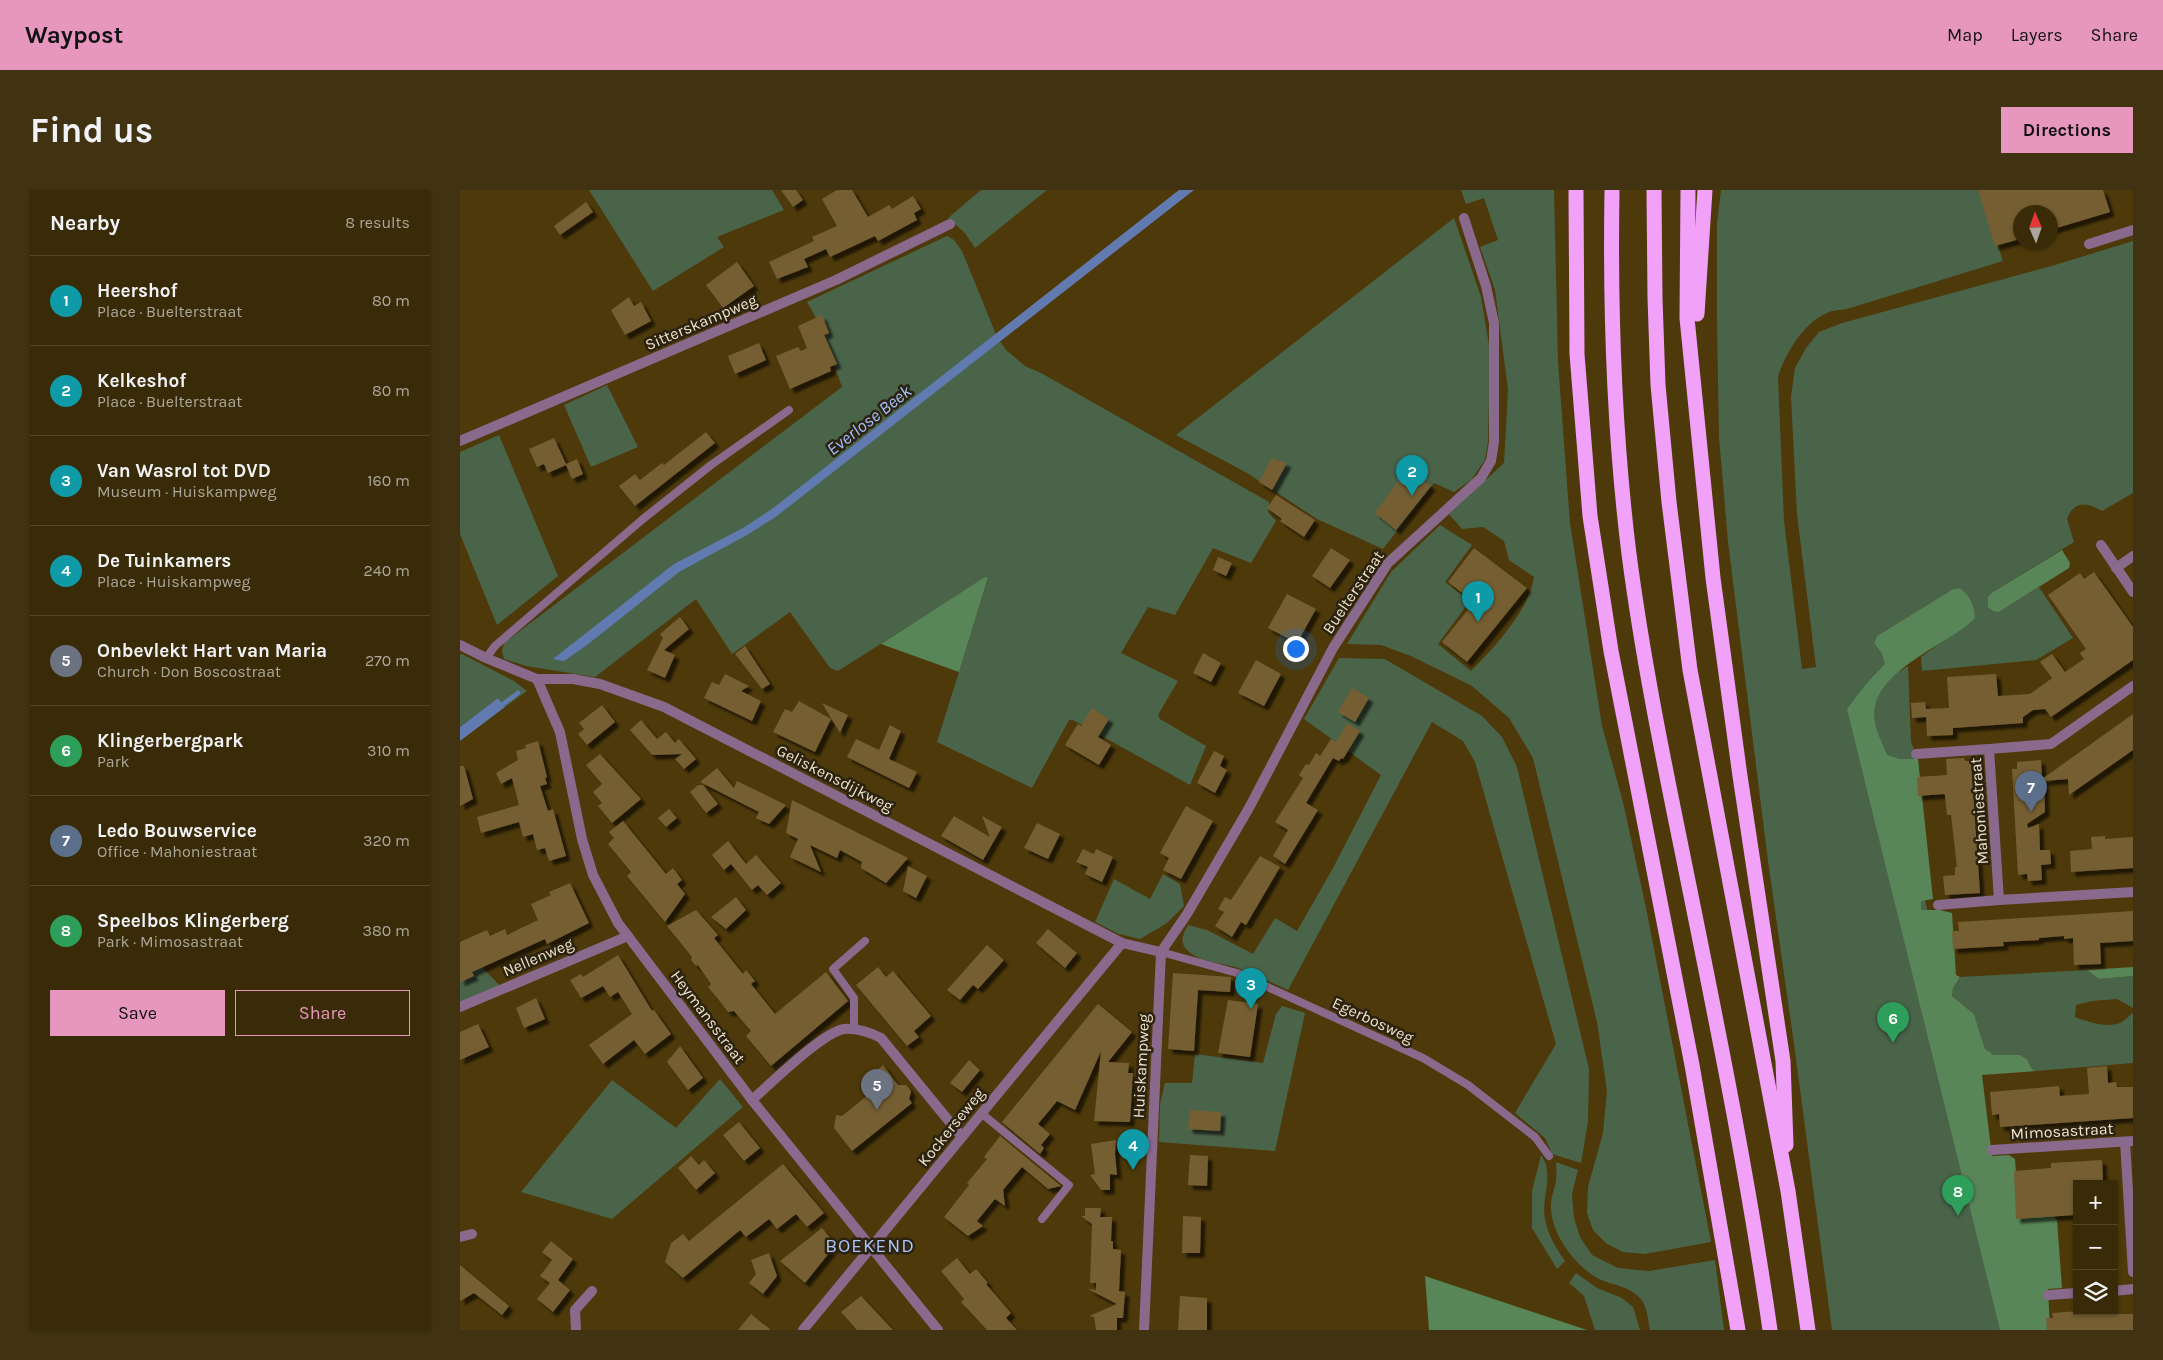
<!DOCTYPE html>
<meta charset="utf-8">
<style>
body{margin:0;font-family:Karla,sans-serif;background:#413312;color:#f1f3f6}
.controls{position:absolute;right:15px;bottom:15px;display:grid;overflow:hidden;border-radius:0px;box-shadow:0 1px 4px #0004}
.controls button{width:45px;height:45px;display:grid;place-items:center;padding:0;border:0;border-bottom:1px solid #544729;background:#3a2b08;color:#f1f3f6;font:25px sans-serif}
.compass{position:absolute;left:1553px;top:15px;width:45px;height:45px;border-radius:50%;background:#3a2b08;box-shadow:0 1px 4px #0004;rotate:358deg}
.you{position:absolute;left:835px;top:458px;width:18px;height:18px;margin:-12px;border:4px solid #fff;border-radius:50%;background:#1a73e8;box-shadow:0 0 0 8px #1a73e833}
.badge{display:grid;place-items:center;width:32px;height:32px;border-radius:50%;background:#e797bd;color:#fff;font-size:16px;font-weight:700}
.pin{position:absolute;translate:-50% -41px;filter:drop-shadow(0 1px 2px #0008)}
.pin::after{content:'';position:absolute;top:26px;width:18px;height:15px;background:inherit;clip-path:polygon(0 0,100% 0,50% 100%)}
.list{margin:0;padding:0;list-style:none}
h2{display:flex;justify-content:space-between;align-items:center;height:65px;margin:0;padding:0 20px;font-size:21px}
h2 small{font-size:16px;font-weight:400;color:#aba79c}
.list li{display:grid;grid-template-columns:32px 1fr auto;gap:15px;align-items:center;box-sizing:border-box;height:90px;padding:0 20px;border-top:1px solid #544729}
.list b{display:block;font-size:19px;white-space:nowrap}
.list p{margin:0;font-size:16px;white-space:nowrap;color:#aba79c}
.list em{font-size:16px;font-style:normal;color:#aba79c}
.actions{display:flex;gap:10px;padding:15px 20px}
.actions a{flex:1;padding:11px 0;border:1px solid #e797bd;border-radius:0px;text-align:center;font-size:18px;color:#e797bd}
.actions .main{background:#e797bd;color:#111}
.icon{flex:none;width:28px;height:28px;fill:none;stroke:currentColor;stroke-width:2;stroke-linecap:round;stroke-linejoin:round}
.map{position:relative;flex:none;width:1673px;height:1140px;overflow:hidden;border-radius:0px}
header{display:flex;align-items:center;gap:30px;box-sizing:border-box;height:70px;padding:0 25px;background:#e797bd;color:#111}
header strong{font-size:24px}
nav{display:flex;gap:28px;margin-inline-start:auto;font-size:18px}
.intro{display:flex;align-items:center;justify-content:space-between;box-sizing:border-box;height:120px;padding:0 30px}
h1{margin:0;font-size:35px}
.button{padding:12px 22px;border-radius:0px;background:#e797bd;color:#111;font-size:18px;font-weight:700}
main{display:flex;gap:30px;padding:0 30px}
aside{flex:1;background:#3a2b08;border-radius:0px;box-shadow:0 1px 4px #0004}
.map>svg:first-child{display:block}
.green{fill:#4a644a}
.forest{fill:#588658}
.water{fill:#617aaf}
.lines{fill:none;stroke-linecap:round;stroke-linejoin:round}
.stream{stroke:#617aaf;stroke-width:4.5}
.building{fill:#745f33;filter:url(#shadow)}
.service{stroke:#89698c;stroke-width:8}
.minor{stroke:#89698c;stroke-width:10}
.tertiary{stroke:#89698c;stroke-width:10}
.motorway{stroke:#f1a1f8;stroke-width:15}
.labels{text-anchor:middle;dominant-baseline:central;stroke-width:5;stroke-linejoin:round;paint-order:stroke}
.street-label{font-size:16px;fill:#efe3cb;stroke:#2b2210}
.water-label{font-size:18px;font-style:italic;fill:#a2c0fd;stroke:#2b2210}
.quarter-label{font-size:19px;letter-spacing:1px;fill:#abc6fa;stroke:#2b2210}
</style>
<header>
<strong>Waypost</strong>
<nav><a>Map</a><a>Layers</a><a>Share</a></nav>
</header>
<div class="intro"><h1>Find us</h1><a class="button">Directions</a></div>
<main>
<aside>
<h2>Nearby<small>8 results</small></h2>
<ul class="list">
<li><span class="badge" style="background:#0f9aa8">1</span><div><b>Heershof</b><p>Place · Buelterstraat</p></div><em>80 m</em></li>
<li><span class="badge" style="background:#0f9aa8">2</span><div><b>Kelkeshof</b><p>Place · Buelterstraat</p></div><em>80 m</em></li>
<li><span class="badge" style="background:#0f9aa8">3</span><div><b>Van Wasrol tot DVD</b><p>Museum · Huiskampweg</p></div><em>160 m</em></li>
<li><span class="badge" style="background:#0f9aa8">4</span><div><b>De Tuinkamers</b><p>Place · Huiskampweg</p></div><em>240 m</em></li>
<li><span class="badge" style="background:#6b7280">5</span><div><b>Onbevlekt Hart van Maria</b><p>Church · Don Boscostraat</p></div><em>270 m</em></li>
<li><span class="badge" style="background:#2e9e5b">6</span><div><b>Klingerbergpark</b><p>Park</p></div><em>310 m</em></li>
<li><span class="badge" style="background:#5c6f8a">7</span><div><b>Ledo Bouwservice</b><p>Office · Mahoniestraat</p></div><em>320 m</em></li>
<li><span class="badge" style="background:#2e9e5b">8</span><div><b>Speelbos Klingerberg</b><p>Park · Mimosastraat</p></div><em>380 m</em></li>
</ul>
<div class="actions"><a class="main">Save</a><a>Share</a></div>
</aside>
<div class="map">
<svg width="1673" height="1140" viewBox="0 0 1673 1140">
<defs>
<filter id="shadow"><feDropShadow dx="4.5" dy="4.5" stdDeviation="1" flood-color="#0009"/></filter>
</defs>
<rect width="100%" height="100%" fill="#4d390a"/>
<g class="green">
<path d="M129 0H312L324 20 257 47 264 57 193 101Z"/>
<path d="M521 0H587L515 58 505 43 488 28Z"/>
<path d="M1001 0H1094L1098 172 1110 333 1142 536 1163 612 1186 718 1251 1052 1185 1064 1163 1062 1147 1054 1133 1040 1127 1023 1128 997 1143 943 1147 901 1137 832 1073 568 1049 528 1012 496 951 466 921 455 887 454 931 382 980 335 1012 355 985 392 1010 411 978 454 1011 481C1033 459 1070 419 1074 387L1049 370 1044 351 1023 337 1002 339 989 324 1044 273 1048 200 1035 100 1020 57 1038 50 1024 8 1006 14Z"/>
<path d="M1261 0H1519L1543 71 1387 119C1380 120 1373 120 1367 123 1344 132 1325 164 1318 187L1324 331 1342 479 1356 477 1337 324 1331 207 1335 178 1346 158 1359 142 1382 133 1595 75 1673 51V303L1642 321C1627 312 1614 310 1607 329L1614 352 1533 402 1539 422 1579 397 1613 448 1576 470 1462 481 1461 467 1515 428C1515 415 1510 406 1500 398L1493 399 1417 446 1414 453 1422 464 1440 481 1448 476 1451 552 1458 569H1445L1450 645 1565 1140H1372L1334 854 1308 671 1268 352 1259 247 1257 133V33Z"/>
<path d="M994 28 1021 107 1030 161 1028 252 1025 270 1011 290 994 302 974 293 923 359 857 329 787 283 716 245Z"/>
<path d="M487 46 494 50 502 61 537 147 546 160 565 176 581 183 809 312 808 322 816 331 791 373 753 358 715 425 688 417 661 463 718 491 698 525 700 529 746 556 730 595 613 530H609L572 598 477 552 528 389 526 387 378 481 370 478 330 422 272 464 236 409 135 487 66 476 44 469 42 461 44 453 382 197C371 167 364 139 347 112Z"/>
<path d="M147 195 178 257 131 277 104 215Z"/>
<path d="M39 245 98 386 37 435 0 344V262Z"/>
<path d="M2 464 54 491 67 501 45 517 38 508 0 537V465Z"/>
<path d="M879 468 925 469 1022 526 1042 547 1057 577 1129 879 1128 932 1121 973 1092 964 1085 948 1055 923 1096 854 1015 572 1003 551 972 532 828 800C812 793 795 784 778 778 763 773 738 772 727 760 719 752 723 744 728 735L747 740 793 764 815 728 837 741 873 678 921 585 844 529Z"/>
<path d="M703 684 720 694 724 716 707 733 680 749 659 744 635 732 654 689 690 709Z"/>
<path d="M0 754 42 798 0 815Z"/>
<path d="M1627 780 1639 789 1673 786V818L1657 809 1632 811 1616 815 1615 827C1628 832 1646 838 1660 833 1664 831 1669 826 1673 823V873L1576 881 1572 879 1567 869 1560 865H1534L1525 859 1514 824 1492 806 1493 798 1500 787Z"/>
<path d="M822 816 845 823 815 961 699 952 700 914 705 893H732L735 864 803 873 816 824Z"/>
<path d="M260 889 283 917 152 1029 61 1002 152 890 216 938Z"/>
<path d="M1081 965C1095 984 1081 1007 1085 1029 1088 1045 1096 1058 1105 1071L1097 1079 1072 1038V1001Z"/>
<path d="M1096 972 1118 980 1112 1004 1114 1028 1120 1047 1132 1065 1158 1078 1189 1081 1255 1070 1264 1140H1190C1188 1130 1187 1115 1180 1108 1170 1097 1154 1095 1141 1090 1116 1078 1089 1042 1091 1014 1091 1006 1095 999 1096 991 1097 985 1096 978 1096 972Z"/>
<path d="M1116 1083 1137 1098 1162 1108 1173 1117 1180 1140H1135L1124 1106 1109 1093Z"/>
</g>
<g class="forest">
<path d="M1602 360 1610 373 1609 378 1539 422 1533 421 1528 417V407L1533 402Z"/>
<path d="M525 387 528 388 499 482 421 454Z"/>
<path d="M1500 398C1510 406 1515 415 1515 428 1487 457 1405 482 1415 533 1417 543 1423 555 1427 565L1440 569H1458L1473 709 1461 711V720H1480L1492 723 1496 785 1500 787 1493 798 1492 806 1514 824 1525 859 1534 865H1560L1567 869 1572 879 1576 881 1522 885 1532 966 1549 965 1555 969 1559 1024H1592L1597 1030 1602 1098 1588 1099 1590 1140H1540L1387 519 1407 493 1425 474 1422 464 1414 453 1417 446 1493 399Z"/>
<path d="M1673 777V786L1639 789 1627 780Z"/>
<path d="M965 1086 1127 1140H969Z"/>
</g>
<g class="water">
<path d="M719 0H734L317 326 287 345 219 382 127 455 104 471 93 469 214 374 283 338 312 319Z"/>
<path d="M38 508 45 517 0 551V537Z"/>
</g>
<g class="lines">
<path class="stream" d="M39 517 58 503"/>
</g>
<g class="building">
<path d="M321 0H336L343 10 333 17Z"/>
<path d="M377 0H392L408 27 429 15 432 19 453 6 461 19 454 23 457 30 418 51 415 46 370 67 366 59 344 69 348 77 317 89 309 72 354 51 352 47 377 36 362 9Z"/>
<path d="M1518 0H1643L1650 22 1590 40V22H1560V49L1535 56Z"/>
<path d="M126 12 133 22 100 45 94 36Z"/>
<path d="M277 72 294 96 263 118 246 95Z"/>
<path d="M169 107 174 116 181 112 191 131 165 145 151 120Z"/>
<path d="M362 125 369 143 364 145 377 174 370 177 371 181 330 199 316 166 338 157 341 161 347 158 338 136Z"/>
<path d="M299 153 306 170 275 184 268 166Z"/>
<path d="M246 242 255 253 175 316 159 296 175 284 180 290 202 273 204 275Z"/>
<path d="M94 248 106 274 117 269 123 284 112 289 106 275 88 283 84 274 77 277 69 259Z"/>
<path d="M812 268 827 273 812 300 799 292Z"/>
<path d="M948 278 971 296 936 340 915 323Z"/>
<path d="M816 305 855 330 844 347 820 331 822 329 807 318Z"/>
<path d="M871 358 890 370 870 398 852 386Z"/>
<path d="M1014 358 1067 398 1007 472 982 452 1014 412 988 392Z"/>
<path d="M758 367 772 373 766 386 753 380Z"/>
<path d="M1634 382 1673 437V470L1591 527 1585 519 1573 520 1563 527V533L1493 538V545L1467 546 1466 527 1452 528 1451 513 1465 512 1466 519 1489 518 1487 487 1536 484 1538 506 1570 504 1592 488 1580 472 1592 464 1605 482 1624 469 1620 463 1626 459 1588 405 1620 383 1624 389Z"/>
<path d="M827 404 856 419 837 453 808 438Z"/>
<path d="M220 427 229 439 204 460 215 465 205 488 187 480 203 448 200 444Z"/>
<path d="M285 456 310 494 302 499 275 464Z"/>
<path d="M743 463 761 473 751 492 733 483Z"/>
<path d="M796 470 821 484 804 516 778 503Z"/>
<path d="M265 484 289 496 281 501 301 511 292 531 244 508 252 492 259 495Z"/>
<path d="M892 498 909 508 895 532 878 522Z"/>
<path d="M339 511 371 529 355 562 313 542 325 519 332 522Z"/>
<path d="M362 513 388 525 380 543Z"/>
<path d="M142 515 155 532 127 555 118 544 124 539 119 533Z"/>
<path d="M632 518 649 529 638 547 651 555 639 575 605 555 618 534 621 536Z"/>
<path d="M1673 524V560L1609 605 1608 589 1584 591 1585 622 1567 634 1568 638 1579 634 1580 660H1590L1591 674 1581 675 1582 690 1568 691 1567 684 1558 685 1552 579H1557V572L1581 570 1582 589Z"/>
<path d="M181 530 197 549 206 542 215 553 219 549 236 569 224 579 215 569 222 564 192 565 170 540Z"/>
<path d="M887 533 900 541 883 569 881 568 879 571 873 568 846 613 858 620 825 674 813 666 828 640 815 632 843 588 839 585 846 574 849 575 856 563 860 566 871 549 876 552Z"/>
<path d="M430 535 441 541 429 569 457 582 449 598 387 567 396 549 419 560Z"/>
<path d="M78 551 87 587 85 588 87 594 80 596 88 621 93 619 106 666 89 671 85 658 77 660 73 644 63 647 59 632 21 643 17 627 59 615 52 588 41 594 36 583 58 570 56 561 66 558 65 555Z"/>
<path d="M754 561 764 566 760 576 767 580 755 603 737 593Z"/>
<path d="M140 564 181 609 152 633 138 616 142 613 133 602 142 594 126 575Z"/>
<path d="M1504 568 1505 571H1511L1520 703 1485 705 1483 686 1495 685V677H1497L1491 625H1487L1485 605 1483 604 1458 606 1457 587 1487 585 1486 569Z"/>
<path d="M0 576H4L13 609 0 616Z"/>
<path d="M257 578 274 598 277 591 326 615 309 634 296 628 299 622 240 592Z"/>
<path d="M238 595H243L258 614 246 623 230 602Z"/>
<path d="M332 610 448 668 426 693 401 678 402 672 380 660 377 668 350 655 361 682 330 667 338 649 326 643Z"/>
<path d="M726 616 753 631 721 689 703 680 709 668 700 663Z"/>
<path d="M209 619 217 628 206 637 198 628Z"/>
<path d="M494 626 530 647 522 626 542 637 523 670 481 646Z"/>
<path d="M163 631 206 684 213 678 222 690 217 694 225 704 205 732 167 686 171 682 148 654 154 648 149 642Z"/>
<path d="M577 633 600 644 588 669 564 658Z"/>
<path d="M1645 646V649L1673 647V678L1611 682 1610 661 1632 659 1631 647Z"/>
<path d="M268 651 286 674 296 665 321 693 307 705 298 695 292 700 271 674 264 680 252 665Z"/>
<path d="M623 659 634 664 636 659 653 667 642 692 625 684 628 677 616 672Z"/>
<path d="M800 666 820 677 786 735 781 732 772 747 755 736 764 722 758 719 765 707 771 710Z"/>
<path d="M448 676 467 686 456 708 443 701Z"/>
<path d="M110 693 129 733 87 754 85 749 12 782 14 786 0 792V752L27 740 30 746 45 739 47 745 78 730 71 714 91 705 89 702Z"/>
<path d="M276 707 286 720 266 739 251 727Z"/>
<path d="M236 720 258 745 254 748 283 784 286 780 295 791 291 794 315 824 366 782 388 811 311 876 286 846 291 841 274 821 268 822 258 809 248 797 251 794 238 775 236 776 231 770 232 767 207 736Z"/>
<path d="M1673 721V751L1640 753 1641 774 1614 775 1613 748 1604 749V746L1579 748V750L1543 752 1544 756 1493 759 1492 741H1499L1498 732Z"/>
<path d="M588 739 617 763 605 778 576 753Z"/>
<path d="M527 755 544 770 518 799 513 795 500 810 487 800Z"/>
<path d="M158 765 192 821 194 820 211 844 185 864 174 850 143 874 129 855 172 824 158 802 150 807 143 796 121 808 110 790 121 784 123 787Z"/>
<path d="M418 777 426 787 433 781 471 826 454 841 459 847 447 856 396 795Z"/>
<path d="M713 783 771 787 770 802 738 800 734 861 708 859Z"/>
<path d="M76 808 85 829 64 838 56 818Z"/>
<path d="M768 810 798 814 790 867 758 863Z"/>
<path d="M638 814 672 842 648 872 669 873 668 883H673L670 932 634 931 641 861 615 920 597 911 578 934 590 944 581 955 584 958 580 964 542 932Z"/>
<path d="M18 834 29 857 0 870V842Z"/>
<path d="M220 856 243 888 228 900 207 872Z"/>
<path d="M509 870 520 880 502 902 490 893Z"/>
<path d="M423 875 438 895H446L449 898 451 902 449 909 452 913 392 961 374 938 376 925 382 926 418 897 409 887Z"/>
<path d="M1647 876 1648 893 1656 892 1657 897H1673V928L1540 937 1539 924 1532 925 1530 902 1599 896 1600 906 1629 904 1627 878Z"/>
<path d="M730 920 761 922 760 941 728 939Z"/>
<path d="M279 932 300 958 284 971 263 945Z"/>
<path d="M540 946 601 996 588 999 562 977 543 1000 545 1016 535 1009 517 1031 523 1036 508 1046 484 1027 509 995 507 993 527 969 524 967Z"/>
<path d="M656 950 655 964 657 985 650 984V1000H641L630 985 635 984 631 954Z"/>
<path d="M730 965 748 966 747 996 728 995Z"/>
<path d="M231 966 239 975 244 970 255 983 236 1000 218 978Z"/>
<path d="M1642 970 1643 990 1613 992 1615 1025 1556 1029 1554 981 1591 978V973Z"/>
<path d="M323 974 364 1023 347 1037 336 1024 317 1039 309 1029 286 1047 280 1040 223 1088 205 1072 211 1053 223 1044 229 1051Z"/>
<path d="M625 1018H641L640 1027H652L651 1051H653V1059L661 1060 659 1101 665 1102 663 1128H657V1140H636L634 1127 629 1126 657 1114 628 1099 636 1100V1093H630L632 1034 621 1026H625Z"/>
<path d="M723 1026 741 1027 740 1063H722Z"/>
<path d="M362 1038 371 1049 368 1051 374 1057 345 1093 320 1071Z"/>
<path d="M91 1051 113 1069 98 1090 110 1100 93 1122 77 1109 90 1093 80 1086 92 1070 82 1062Z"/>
<path d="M309 1063 317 1086 303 1104 289 1093 296 1084 291 1070Z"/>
<path d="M497 1068 510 1084 516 1079 528 1093 526 1094 551 1123 546 1128 557 1140H527L501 1112 504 1109 481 1081Z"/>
<path d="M0 1075 49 1116 42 1125 14 1103 0 1111Z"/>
<path d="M401 1106 418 1124 433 1140H397L381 1122Z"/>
<path d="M720 1106 747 1108V1140H718Z"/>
<path d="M1620 1121H1656V1124H1673V1140H1587L1586 1128H1593L1592 1123Z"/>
<path d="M291 1124 311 1140H278Z"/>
</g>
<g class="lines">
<g class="service">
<path d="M26 468 35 456 183 329 251 275 329 220"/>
<path d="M701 762 777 783 963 868 1008 895 1075 947 1089 966"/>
<path d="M394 840V808L373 779 405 751"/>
<path d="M521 923 609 995 582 1029"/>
</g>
<g class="minor">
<path d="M1629 54 1673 40"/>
<path d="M0 251 376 90 490 34"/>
<path d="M1641 355 1673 402"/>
<path d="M1656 378 1673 366"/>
<path d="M77 489H113L140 494 204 517 662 753 701 762"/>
<path d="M1673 496 1591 554 1529 559 1539 710 1673 702"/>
<path d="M1456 564 1529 559"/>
<path d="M1478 715 1539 710"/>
<path d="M701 762 727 724 789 618 873 458 928 373 1021 288 1031 271 1034 252V133L1026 96 1004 28"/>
<path d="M0 817 168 746"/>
<path d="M292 910C310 894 363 842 384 839 397 838 409 842 421 848L502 947"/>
<path d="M1665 952 1673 1082"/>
<path d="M1532 960 1673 951"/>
<path d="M0 1047 12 1044"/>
<path d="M1654 1101 1673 1099"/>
<path d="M1588 1105 1617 1103"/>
<path d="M116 1140 115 1120 132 1101"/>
<path d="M343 1140 662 753"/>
<path d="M684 1140 701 762"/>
</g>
<path class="tertiary" d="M0 455 26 468 77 489 100 542 122 649 133 685 158 733 292 910 478 1140"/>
<g class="motorway">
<path d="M1116 0 1117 164 1130 326 1151 461 1232 875 1278 1140"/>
<path d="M1152 0C1150 122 1154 243 1169 364 1182 464 1202 563 1222 661 1254 820 1287 979 1310 1140"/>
<path d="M1194 0 1195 108 1198 195 1209 312 1230 480 1328 1001 1348 1140"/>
<path d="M1228 0 1227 128 1253 388 1280 586 1323 871 1326 955"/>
<path d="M1237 124 1245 0"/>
</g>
</g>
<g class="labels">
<g class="street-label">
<text transform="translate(241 132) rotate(-23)">Sitterskampweg</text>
<text transform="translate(893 402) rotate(-56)">Buelterstraat</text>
<text transform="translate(375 588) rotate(27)">Geliskensdijkweg</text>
<text transform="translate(1519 621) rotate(-94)">Mahoniestraat</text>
<text transform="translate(78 767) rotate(-23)">Nellenweg</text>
<text transform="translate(248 827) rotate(53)">Heymansstraat</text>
<text transform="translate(913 830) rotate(25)">Egerbosweg</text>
<text transform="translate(681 876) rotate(-87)">Huiskampweg</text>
<text transform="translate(491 937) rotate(-51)">Kockerseweg</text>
<text transform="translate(1602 941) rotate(-3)">Mimosastraat</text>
</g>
<g class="water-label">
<text transform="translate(409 230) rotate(-38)">Everlose Beek</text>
</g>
<g class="quarter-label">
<text x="410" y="1056">BOEKEND</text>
</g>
</g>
</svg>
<div class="controls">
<button>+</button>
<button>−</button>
<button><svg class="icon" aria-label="layers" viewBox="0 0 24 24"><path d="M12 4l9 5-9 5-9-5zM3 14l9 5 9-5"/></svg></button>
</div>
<svg class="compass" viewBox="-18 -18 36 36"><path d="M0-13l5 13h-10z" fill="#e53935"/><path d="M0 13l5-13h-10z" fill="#aba79c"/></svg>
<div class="you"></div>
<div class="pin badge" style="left:1018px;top:432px;background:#0f9aa8">1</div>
<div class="pin badge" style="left:952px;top:306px;background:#0f9aa8">2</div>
<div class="pin badge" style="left:791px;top:819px;background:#0f9aa8">3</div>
<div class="pin badge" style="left:673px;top:980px;background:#0f9aa8">4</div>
<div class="pin badge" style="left:417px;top:920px;background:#6b7280">5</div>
<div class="pin badge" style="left:1433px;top:853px;background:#2e9e5b">6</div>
<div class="pin badge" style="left:1571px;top:622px;background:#5c6f8a">7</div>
<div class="pin badge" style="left:1498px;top:1026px;background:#2e9e5b">8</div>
</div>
</main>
